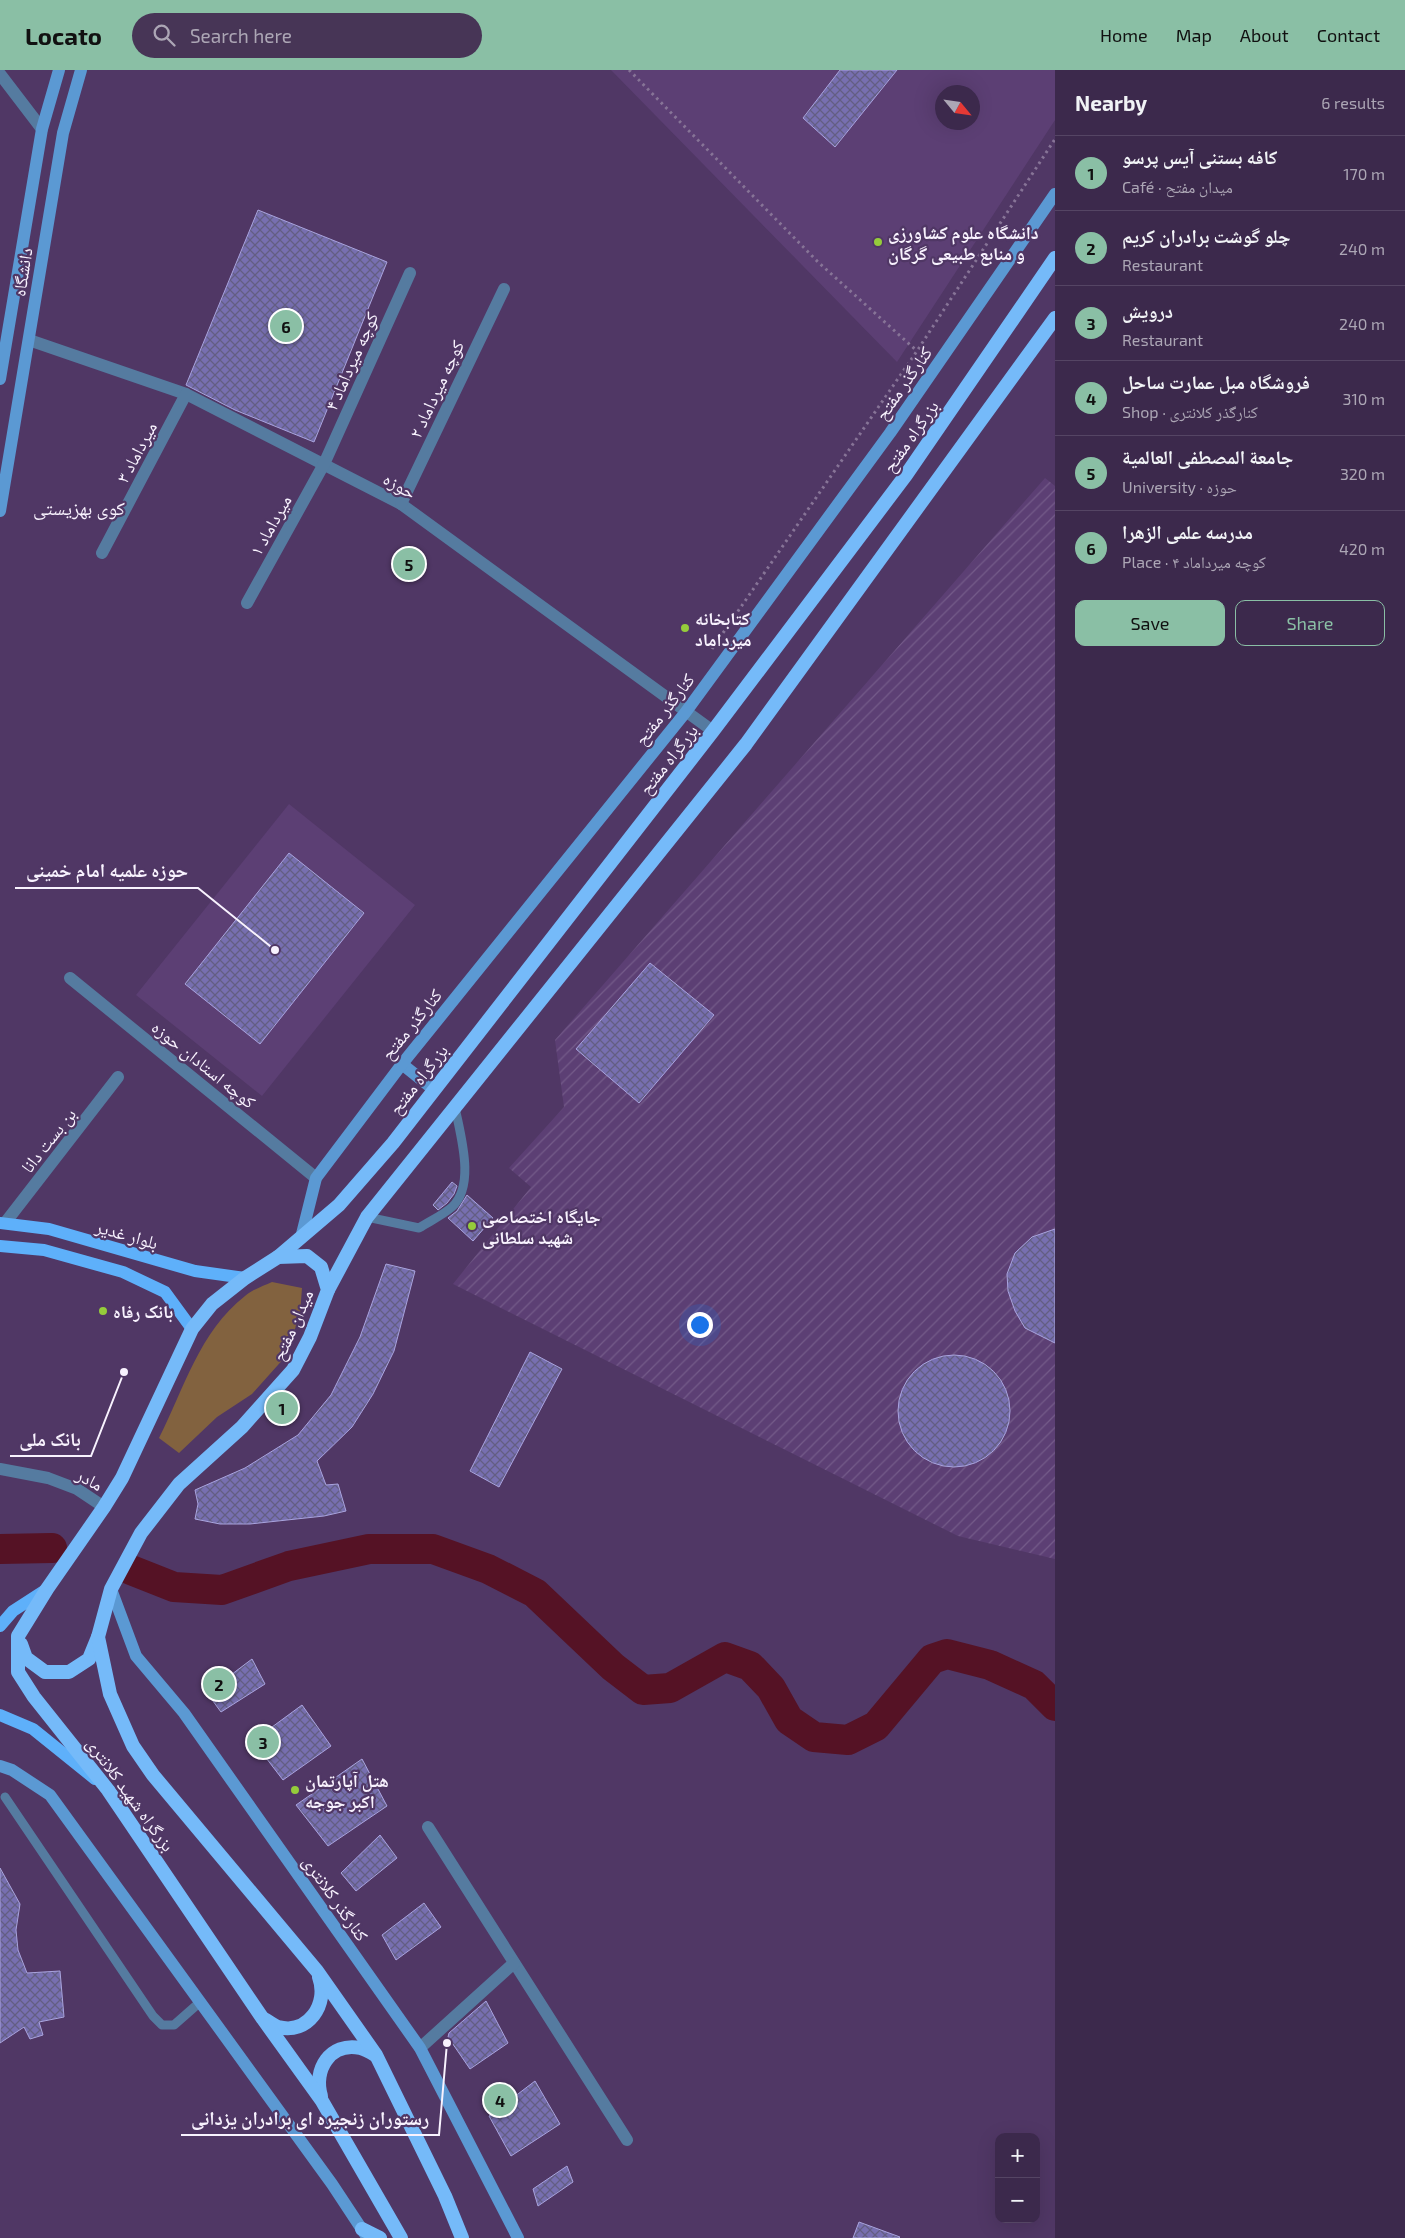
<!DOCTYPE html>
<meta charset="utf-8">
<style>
body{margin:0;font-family:"Exo 2","Noto Naskh Arabic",sans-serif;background:#473556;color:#f1f3f6}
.controls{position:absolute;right:15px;bottom:15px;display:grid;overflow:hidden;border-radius:10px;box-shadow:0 5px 20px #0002}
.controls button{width:45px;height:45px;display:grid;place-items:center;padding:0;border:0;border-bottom:1px solid #554564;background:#3c294c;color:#f1f3f6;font:25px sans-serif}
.compass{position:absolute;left:935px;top:15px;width:45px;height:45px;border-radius:50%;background:#3c294c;box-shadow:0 5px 20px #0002;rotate:119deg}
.you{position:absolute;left:699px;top:1254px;width:18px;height:18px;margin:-12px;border:4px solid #fff;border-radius:50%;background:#1a73e8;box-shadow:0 0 0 8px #1a73e833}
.badge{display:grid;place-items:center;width:32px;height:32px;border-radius:50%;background:#8abfa5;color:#111;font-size:16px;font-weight:700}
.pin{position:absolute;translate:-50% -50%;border:2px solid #fff;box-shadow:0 1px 5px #0006}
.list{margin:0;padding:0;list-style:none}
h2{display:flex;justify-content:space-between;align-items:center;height:65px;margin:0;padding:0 20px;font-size:21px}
h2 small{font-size:16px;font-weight:400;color:#aca6b5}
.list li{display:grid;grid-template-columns:32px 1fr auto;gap:15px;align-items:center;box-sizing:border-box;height:75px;padding:0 20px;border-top:1px solid #554564}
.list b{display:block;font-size:19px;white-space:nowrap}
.list p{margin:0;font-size:16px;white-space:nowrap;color:#aca6b5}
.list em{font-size:16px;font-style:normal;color:#aca6b5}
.actions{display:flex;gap:10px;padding:15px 20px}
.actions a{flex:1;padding:11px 0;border:1px solid #8abfa5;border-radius:10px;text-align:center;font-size:18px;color:#8abfa5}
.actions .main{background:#8abfa5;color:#111}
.icon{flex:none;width:28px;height:28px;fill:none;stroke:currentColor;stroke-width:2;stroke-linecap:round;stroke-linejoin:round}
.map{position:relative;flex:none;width:1055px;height:2168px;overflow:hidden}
header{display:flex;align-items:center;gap:30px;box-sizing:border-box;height:70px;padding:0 25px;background:#8abfa5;color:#111}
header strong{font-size:24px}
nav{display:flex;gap:28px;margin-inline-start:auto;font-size:18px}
.search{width:350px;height:45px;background:#473556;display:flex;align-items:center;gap:12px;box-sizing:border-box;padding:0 18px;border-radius:28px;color:#aca6b5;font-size:19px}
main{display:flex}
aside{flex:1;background:#3c294c}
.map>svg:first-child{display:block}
.built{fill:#5c3f74;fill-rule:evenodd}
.industrial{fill:url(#industrial-furrows)}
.grass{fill:#82623f}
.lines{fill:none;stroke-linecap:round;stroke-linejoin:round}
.river{stroke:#551225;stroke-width:30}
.building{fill:url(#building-cross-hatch);stroke:#a9a4dd}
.path{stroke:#877497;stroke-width:3;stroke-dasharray:2.5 4;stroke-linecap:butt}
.service{stroke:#557ba0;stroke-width:9}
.minor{stroke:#557ba0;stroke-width:12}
.secondary{stroke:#5b99d3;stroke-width:12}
.primary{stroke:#5eb0fa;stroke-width:12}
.trunk{stroke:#75baf9;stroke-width:14}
.poi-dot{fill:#95cc3b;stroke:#503765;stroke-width:2}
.labels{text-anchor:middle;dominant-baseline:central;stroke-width:4.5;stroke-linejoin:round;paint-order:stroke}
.poi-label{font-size:18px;font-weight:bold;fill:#f8f2fe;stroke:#503765;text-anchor:start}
.street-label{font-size:18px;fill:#f8f2fe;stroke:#503765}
.neighbourhood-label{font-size:19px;fill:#f8f2fe;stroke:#503765}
.leader{fill:none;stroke:#f8f2fe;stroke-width:2}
.callout-dot{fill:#f8f2fe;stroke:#503765;stroke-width:2}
.callout-label{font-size:19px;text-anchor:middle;font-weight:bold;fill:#f8f2fe;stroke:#503765;stroke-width:4.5;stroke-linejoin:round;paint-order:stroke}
</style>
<header>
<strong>Locato</strong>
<div class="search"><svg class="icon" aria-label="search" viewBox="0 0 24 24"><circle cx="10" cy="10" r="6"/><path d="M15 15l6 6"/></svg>Search here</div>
<nav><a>Home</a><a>Map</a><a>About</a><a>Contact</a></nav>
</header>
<main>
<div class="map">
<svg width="1055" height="2168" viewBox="0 0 1055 2168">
<defs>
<pattern id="industrial-furrows" width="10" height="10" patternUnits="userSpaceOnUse" patternTransform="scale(1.25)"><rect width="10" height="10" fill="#5c3f74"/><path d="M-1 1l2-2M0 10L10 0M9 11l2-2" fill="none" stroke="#745b89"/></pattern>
<pattern id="building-cross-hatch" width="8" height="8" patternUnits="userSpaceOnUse" patternTransform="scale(1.25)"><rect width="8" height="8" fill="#776fb0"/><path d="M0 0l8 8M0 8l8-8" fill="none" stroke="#635e83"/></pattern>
</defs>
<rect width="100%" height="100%" fill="#503765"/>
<g class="built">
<path d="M611 0H1055V50L897 292ZM942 22H972V52H942Z"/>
<path d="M289 734 415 835 262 1026 136 925Z"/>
</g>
<path class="industrial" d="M1045 408 1055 416V1489L958 1466 453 1214 531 1117 509 1098 564 1037 555 970Z"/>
<path class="grass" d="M272 1212 302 1218 300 1244 286 1286 252 1324 217 1347 179 1383 159 1368C184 1319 199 1262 245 1226 252 1220 263 1216 272 1212Z"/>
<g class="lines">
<g class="river">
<path d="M0 1479 52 1478"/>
<path d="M131 1500 174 1517 222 1520 289 1496 369 1479H433L488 1499 535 1523 613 1597 643 1620 670 1618 725 1587 750 1596 771 1618 789 1650 814 1667 848 1670 876 1656 932 1589 947 1584 990 1595 1034 1615 1055 1636"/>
</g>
</g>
<g class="building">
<path d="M840 0H897L835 77 803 48Z"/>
<path d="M258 140 387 192 314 372 235 340 186 315Z"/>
<path d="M289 783 364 843 260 974 185 914Z"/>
<path d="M650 893 714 945 639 1033 576 979Z"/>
<path d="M452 1112 457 1116 454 1124 447 1133 438 1140 433 1135Z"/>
<path d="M467 1125 493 1148 473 1171 448 1148 457 1141Z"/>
<path d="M1055 1159V1273L1025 1258 1015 1241 1008 1221 1007 1204 1015 1183 1032 1167Z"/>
<path d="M386 1194 415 1201 394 1281 373 1324 352 1357 317 1391 326 1415 338 1414 346 1441 324 1446 250 1454H220L195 1449 198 1434 195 1420 245 1398 298 1365 331 1325 360 1267Z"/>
<path d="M530 1282 562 1299 499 1417 470 1401Z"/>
<circle cx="954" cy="1341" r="56"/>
<path d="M252 1589 265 1614 221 1642 207 1623Z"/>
<path d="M302 1635 331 1676 283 1710 253 1671Z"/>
<path d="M362 1689 387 1736 328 1776 296 1735Z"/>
<path d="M380 1765 397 1788 356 1821 341 1803Z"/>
<path d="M0 1798 20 1834 16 1860 18 1880 27 1903 60 1901 64 1947 39 1952 43 1965 30 1969 24 1957 0 1973Z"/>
<path d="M424 1833 441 1857 396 1890 382 1865Z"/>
<path d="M486 1931 508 1973 470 1999 448 1967 449 1963Z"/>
<path d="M535 2011 560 2054 511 2086 489 2046Z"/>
<path d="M567 2096 573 2112 538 2136 533 2119Z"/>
<path d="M859 2152 900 2167 899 2168H853Z"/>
</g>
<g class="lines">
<g class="path">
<path d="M629 0 818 192 917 281"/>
<path d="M712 579 917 281 1055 69"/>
</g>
<g class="service">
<path d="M367 1147 419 1158C430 1151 443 1145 452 1137 476 1115 460 1064 455 1037"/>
<path d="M5 1727 153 1946 162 1955H174L199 1933"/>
</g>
<g class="minor">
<path d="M0 4 42 59"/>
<path d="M29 270 186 324 401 434 713 661"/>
<path d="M401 434 504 219"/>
<path d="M102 483 186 324"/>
<path d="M247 533 324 394 410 203"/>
<path d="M70 908 316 1108"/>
<path d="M5 1153 118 1007"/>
<path d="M0 1399 48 1408 77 1419 104 1437"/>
<path d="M428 1757 627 2070"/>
<path d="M420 1978 514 1893"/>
</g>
<g class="secondary">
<path d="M0 309 42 59 59 0"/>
<path d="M0 441 63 63 81 0"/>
<path d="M402 994 433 1019"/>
<path d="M301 1168 316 1108 402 994 685 643 890 363 1055 124"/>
<path d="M111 1519 136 1586 184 1643 420 1978 518 2168"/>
<path d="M0 1696 12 1700 50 1725 332 2114 367 2167"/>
</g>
<g class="primary">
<path d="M0 1153 49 1159 195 1201 245 1208"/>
<path d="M0 1176 44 1180 123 1202 165 1222 192 1259"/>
<path d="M0 1556 13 1541 47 1519"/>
<path d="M0 1645 33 1659 95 1709"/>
</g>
<g class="trunk">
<path d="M278 1187 339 1135 393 1073 713 661 906 405 1055 188"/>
<path d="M328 1220 367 1147 746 674 1055 248"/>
<path d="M21 1574 26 1588 45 1602H69L89 1589 98 1567"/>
<path d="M264 1949C268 1951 273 1955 278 1957 308 1965 329 1934 319 1907"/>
<path d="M321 2026C313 2000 330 1972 360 1978 365 1979 370 1982 375 1985"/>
<path d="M362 2159 380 2168"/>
<path d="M401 2168 322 2031 263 1949 108 1720 34 1627 18 1602V1566L47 1519 104 1437 122 1408 192 1259 212 1234 245 1208 278 1187 307 1186 321 1197 328 1220 310 1267 293 1300 242 1357 179 1414 141 1463 111 1519 98 1567 110 1624 133 1676 153 1705 317 1901 376 1985 445 2126 462 2168"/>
</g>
</g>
<g class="poi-dot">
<circle cx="878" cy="172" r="5"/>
<circle cx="685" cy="558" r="5"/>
<circle cx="472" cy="1156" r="5"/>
<circle cx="103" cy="1241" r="5"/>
<circle cx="295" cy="1720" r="5"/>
</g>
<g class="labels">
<g class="poi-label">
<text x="888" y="162">دانشگاه علوم کشاورزی<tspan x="888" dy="21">و منابع طبیعی گرگان</tspan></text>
<text x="695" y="548">کتابخانه<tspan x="695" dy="21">میرداماد</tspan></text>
<text x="482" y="1146">جایگاه اختصاصی<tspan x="482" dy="21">شهید سلطانی</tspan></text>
<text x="113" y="1241">بانک رفاه</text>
<text x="305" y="1710">هتل آپارتمان<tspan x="305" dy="21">اکبر جوجه</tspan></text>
</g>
<g class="street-label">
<text transform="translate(22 202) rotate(-81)">دانشگاه</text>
<text transform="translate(351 291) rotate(-66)">کوچه میرداماد ۴</text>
<text transform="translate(903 313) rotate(-55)">کنارگذر مفتح</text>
<text transform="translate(436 319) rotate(-65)">کوچه میرداماد ۲</text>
<text transform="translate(910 366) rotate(-55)">بزرگراه مفتح</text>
<text transform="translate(136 382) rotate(-62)">۳ میرداماد</text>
<text transform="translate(400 415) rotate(30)">حوزه</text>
<text transform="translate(270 455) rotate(-61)">۱ میرداماد</text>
<text transform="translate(664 639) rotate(-52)">کنارگذر مفتح</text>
<text transform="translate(668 689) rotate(-52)">بزرگراه مفتح</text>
<text transform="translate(411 954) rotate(-51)">کنارگذر مفتح</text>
<text transform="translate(204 994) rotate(39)">کوچه استادان حوزه</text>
<text transform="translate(418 1009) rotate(-52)">بزرگراه مفتح</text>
<text transform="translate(48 1070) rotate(-52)">بن بست دانا</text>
<text transform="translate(127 1164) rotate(16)">بلوار غدیر</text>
<text transform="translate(292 1255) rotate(-66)">میدان مفتح</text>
<text transform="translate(90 1409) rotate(29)">مادر</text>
<text transform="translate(131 1724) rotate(54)">بزرگراه شهید کلانتری</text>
<text transform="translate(336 1828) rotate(55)">کنارگذر کلانتری</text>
</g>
<g class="neighbourhood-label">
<text x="79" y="437">کوی بهزیستی</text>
</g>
</g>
<path class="leader" d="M275 880L198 818H15M124 1302L91 1386H10M447 1973L439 2065H181"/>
<g class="callout-dot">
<circle cx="275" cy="880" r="5"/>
<circle cx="124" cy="1302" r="5"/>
<circle cx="447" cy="1973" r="5"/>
</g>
<g class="callout-label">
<text x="107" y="807">حوزه علمیه امام خمینی</text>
<text x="50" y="1376">بانک ملی</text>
<text x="310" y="2055">رستوران زنجیره ای برادران یزدانی</text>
</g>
</svg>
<div class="controls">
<button>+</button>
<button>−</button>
</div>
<svg class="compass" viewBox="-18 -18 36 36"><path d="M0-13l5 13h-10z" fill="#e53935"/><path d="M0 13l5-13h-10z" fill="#aca6b5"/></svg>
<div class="you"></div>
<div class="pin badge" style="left:282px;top:1338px">1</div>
<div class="pin badge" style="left:219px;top:1614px">2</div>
<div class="pin badge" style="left:263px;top:1672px">3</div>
<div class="pin badge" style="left:500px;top:2030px">4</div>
<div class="pin badge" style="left:409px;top:494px">5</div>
<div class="pin badge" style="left:286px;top:256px">6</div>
</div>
<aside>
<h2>Nearby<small>6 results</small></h2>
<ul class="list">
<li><span class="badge">1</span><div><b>کافه بستنی آیس پرسو</b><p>Café · میدان مفتح</p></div><em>170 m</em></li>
<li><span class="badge">2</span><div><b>چلو گوشت برادران کریم</b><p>Restaurant</p></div><em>240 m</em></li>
<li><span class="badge">3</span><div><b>درویش</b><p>Restaurant</p></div><em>240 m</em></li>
<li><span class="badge">4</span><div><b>فروشگاه مبل عمارت ساحل</b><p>Shop · کنارگذر کلانتری</p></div><em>310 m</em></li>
<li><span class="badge">5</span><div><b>جامعة المصطفی العالمیة</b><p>University · حوزه</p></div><em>320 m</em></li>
<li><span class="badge">6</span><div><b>مدرسه علمی الزهرا</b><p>Place · کوچه میرداماد ۴</p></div><em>420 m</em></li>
</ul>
<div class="actions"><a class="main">Save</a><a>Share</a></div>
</aside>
</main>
